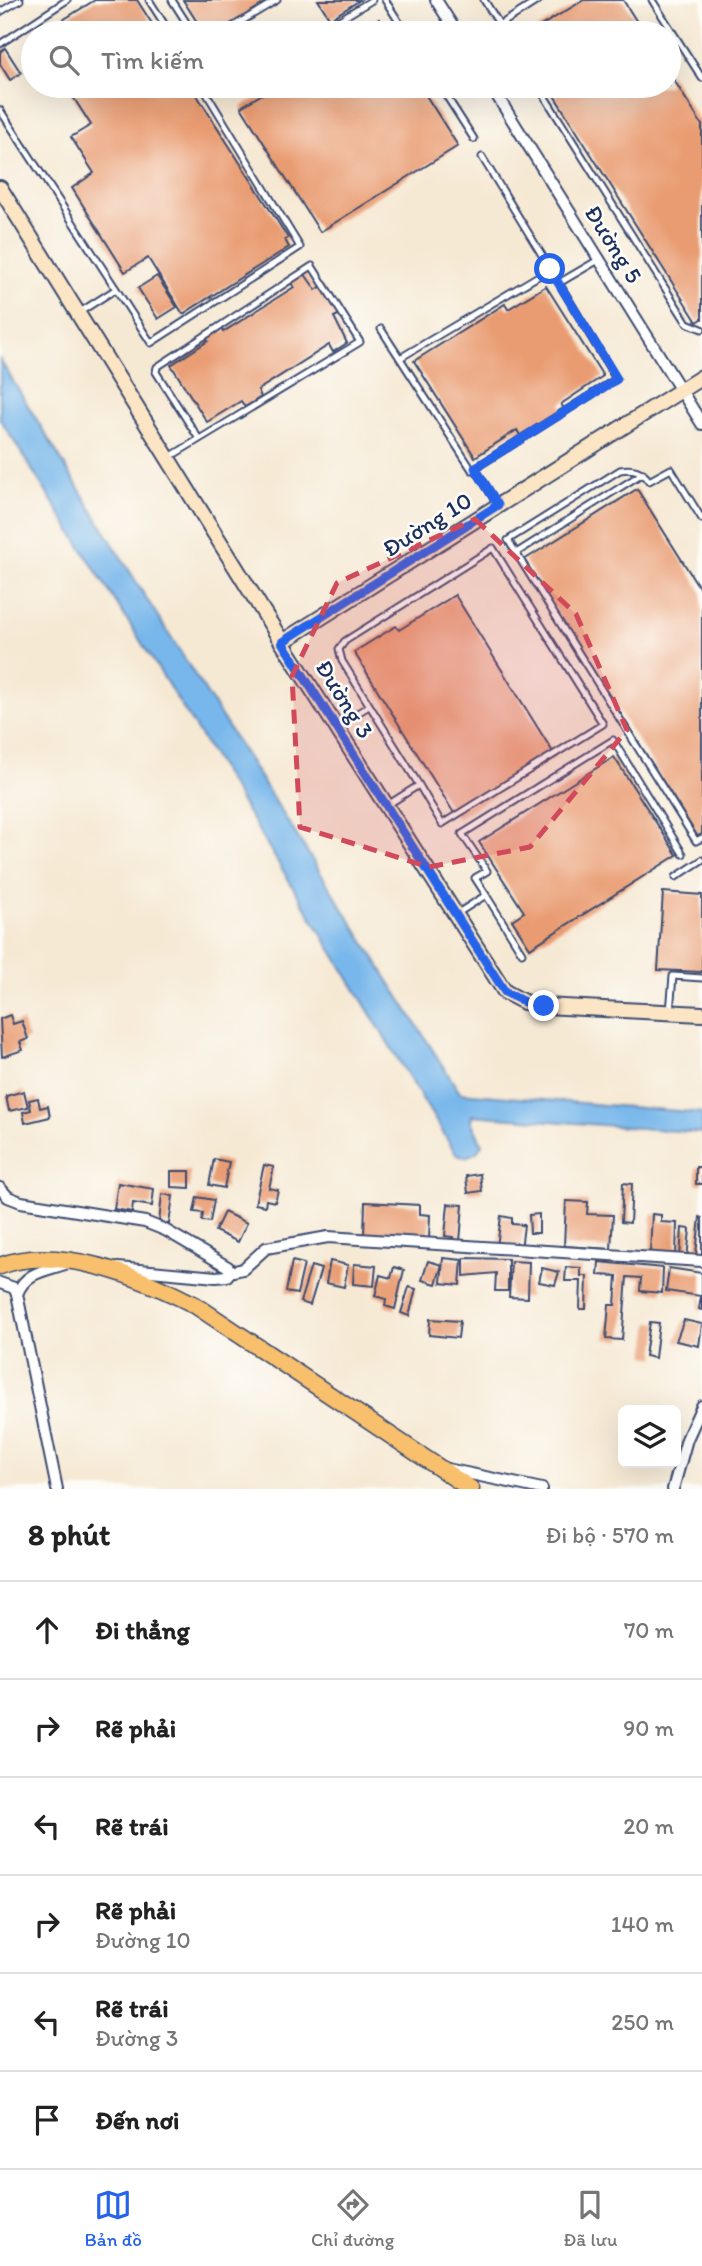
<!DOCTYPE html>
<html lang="vi">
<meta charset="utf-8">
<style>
body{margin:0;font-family:Itim,sans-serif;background:#f6f6f6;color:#222}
.controls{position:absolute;right:21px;bottom:21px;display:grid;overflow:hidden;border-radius:10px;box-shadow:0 7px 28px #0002}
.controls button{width:63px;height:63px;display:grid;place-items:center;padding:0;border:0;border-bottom:2px solid #e0e0e0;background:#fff;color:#222;font:35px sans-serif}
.stop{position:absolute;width:21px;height:21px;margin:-16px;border:5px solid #2563eb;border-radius:50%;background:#fff}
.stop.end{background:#2563eb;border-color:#fff;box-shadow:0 2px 7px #0008}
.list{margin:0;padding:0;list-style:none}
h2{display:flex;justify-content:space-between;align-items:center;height:91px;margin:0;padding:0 28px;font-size:30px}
h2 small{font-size:23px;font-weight:400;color:#767676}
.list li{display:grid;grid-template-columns:46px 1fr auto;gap:21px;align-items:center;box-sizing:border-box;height:98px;padding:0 28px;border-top:2px solid #e0e0e0}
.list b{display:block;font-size:26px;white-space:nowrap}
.list p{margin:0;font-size:23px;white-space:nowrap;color:#767676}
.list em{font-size:23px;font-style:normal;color:#767676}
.icon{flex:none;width:38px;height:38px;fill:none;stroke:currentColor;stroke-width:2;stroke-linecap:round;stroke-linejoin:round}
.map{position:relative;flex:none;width:702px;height:1489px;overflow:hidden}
.search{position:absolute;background:#fff;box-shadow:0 7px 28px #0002;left:21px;right:21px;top:21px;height:77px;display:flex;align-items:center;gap:18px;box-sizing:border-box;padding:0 24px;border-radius:38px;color:#767676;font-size:26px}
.sheet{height:679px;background:#fff}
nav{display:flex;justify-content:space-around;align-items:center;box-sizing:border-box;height:98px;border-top:2px solid #e0e0e0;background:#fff;font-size:19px;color:#767676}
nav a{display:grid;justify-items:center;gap:4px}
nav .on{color:#2563eb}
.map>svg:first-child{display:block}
.water{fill:#78b7eb;stroke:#4a73a4;stroke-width:2}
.building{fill:#e99b71}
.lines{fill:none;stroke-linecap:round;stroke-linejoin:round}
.lane-casing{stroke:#3c4b70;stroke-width:9}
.street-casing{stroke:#3c4b70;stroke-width:14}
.secondary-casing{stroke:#3c4b70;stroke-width:18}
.primary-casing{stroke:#3c4b70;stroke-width:19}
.lane{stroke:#fff;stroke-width:5}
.street{stroke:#fff;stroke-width:10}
.secondary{stroke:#fce5c4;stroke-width:14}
.primary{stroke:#f8bf6c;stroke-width:16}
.route{stroke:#2563eb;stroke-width:9}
.marked{fill:#d1495b;fill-opacity:0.2;stroke:#d1495b;stroke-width:5;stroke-dasharray:14 9;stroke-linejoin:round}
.labels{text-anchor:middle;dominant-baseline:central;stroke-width:5;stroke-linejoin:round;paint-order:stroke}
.street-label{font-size:24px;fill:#1b2f5e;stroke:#fdfcf7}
</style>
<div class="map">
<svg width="702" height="1489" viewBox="0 0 702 1489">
<rect width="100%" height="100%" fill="#fdfcf7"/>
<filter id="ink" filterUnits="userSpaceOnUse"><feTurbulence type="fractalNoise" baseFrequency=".0143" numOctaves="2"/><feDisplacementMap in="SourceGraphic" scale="14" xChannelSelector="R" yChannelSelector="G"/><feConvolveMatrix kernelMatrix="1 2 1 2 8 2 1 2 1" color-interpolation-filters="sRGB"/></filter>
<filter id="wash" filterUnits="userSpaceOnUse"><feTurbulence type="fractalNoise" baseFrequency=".00686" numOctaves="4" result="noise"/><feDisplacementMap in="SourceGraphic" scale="28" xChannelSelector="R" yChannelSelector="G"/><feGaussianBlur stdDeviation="1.57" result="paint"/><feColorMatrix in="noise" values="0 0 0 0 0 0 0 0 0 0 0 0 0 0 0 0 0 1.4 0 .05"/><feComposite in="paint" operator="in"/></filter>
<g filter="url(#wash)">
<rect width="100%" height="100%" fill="#f6e9d4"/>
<path class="water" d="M0 360 148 601 460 1093 702 1113V1133L472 1115 471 1121 482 1144 477 1152 466 1157 456 1154 205 743 0 419Z"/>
<g id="blocks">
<g class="building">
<path d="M95 0H137L158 33H42Z"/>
<path d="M183 0H271L219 33H204Z"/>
<path d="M318 0H360L330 19Z"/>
<path d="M584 0H623L644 33H529Z"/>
<path d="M379 19 387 33H357Z"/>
<path d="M5 48 21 73 10 80 0 64V52Z"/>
<path d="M669 72 702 125V319L697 322 548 86H669Z"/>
<path d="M66 86H191L288 238 285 240 289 247 183 314 148 258 125 272 72 188 94 173 71 137 91 125Z"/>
<path d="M263 86H420L458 146 320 232 241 107 267 91Z"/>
<path d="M304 273 316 290 322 286 340 314 334 317 347 343 333 352 329 345 258 390 261 397 245 407 241 401 207 422 171 365 208 341 204 335 220 326 223 332 294 287 290 281Z"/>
<path d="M157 276 177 307 158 319 138 288Z"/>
<path d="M546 286 603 376 561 404 565 410 521 437 517 430 475 457 414 361 505 304 508 309Z"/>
<path d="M637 489 702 592V834L698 837 524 560Z"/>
<path d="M455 595 556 757 457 818 354 652 396 626 399 630Z"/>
<path d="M614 757 677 855 530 948 512 920 524 912 479 842Z"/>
<path d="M663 892 702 895V972L658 970Z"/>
<path d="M10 1015 13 1024 22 1021 28 1039 20 1042 23 1050 2 1057 0 1019Z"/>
<path d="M24 1091 28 1107 9 1111 6 1096Z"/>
<path d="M38 1098 40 1108 48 1106 50 1117 25 1123 23 1112 31 1110 29 1100Z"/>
<path d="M214 1159 229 1162 224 1188 209 1185Z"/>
<path d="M264 1165 274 1167 269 1188 278 1190 275 1202 266 1200 265 1206 255 1204Z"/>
<rect x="696" y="1167" width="6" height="17"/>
<path d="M171 1171H190V1188L171 1187Z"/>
<path d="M480 1174 482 1191 468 1193 466 1176Z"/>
<path d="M118 1183 154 1189 152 1206 133 1203 132 1212 114 1209Z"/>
<path d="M623 1183 632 1184 630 1223 621 1222Z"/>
<path d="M162 1194 173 1196 169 1224 159 1223Z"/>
<path d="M197 1197 214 1200 210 1222 202 1221 203 1213 194 1212Z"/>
<path d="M566 1201 588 1202 587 1214 613 1215 611 1249 564 1246Z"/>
<path d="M365 1202 420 1205V1214L430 1215 429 1239 364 1236Z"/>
<path d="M448 1204 463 1205 460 1242H452L453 1237 445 1236Z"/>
<path d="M224 1212 247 1223 238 1242 215 1231Z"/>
<path d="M539 1214V1233H530L529 1215Z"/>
<path d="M652 1214 661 1215V1222L677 1223 676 1255 650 1253Z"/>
<path d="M501 1216 512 1218V1224L524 1225 521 1250 497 1247Z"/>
<path d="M700 1217 702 1218V1255H696Z"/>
<path d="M682 1228 690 1229 687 1259 680 1258Z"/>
<path d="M443 1258 462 1260 460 1285 441 1283Z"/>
<path d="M464 1258 508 1259V1291H495L496 1273 464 1276Z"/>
<path d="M292 1261 304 1264 297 1294 286 1292Z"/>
<path d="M330 1261 348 1265 344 1287 326 1283Z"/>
<path d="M428 1261 442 1265 436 1284 422 1280Z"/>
<path d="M511 1261 529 1262 528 1298 509 1297Z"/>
<path d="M599 1262 663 1268 662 1293 640 1291 641 1278 627 1277 622 1340 606 1339 609 1305H615L617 1276 598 1275Z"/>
<path d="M354 1264 376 1266 374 1286 353 1284Z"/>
<path d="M311 1266 321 1269 310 1305 300 1302Z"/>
<path d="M394 1267 404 1270 395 1309 385 1306 386 1299 375 1296 380 1275 391 1278Z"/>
<path d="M566 1267 581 1268V1276H587L586 1309H580L581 1281H565Z"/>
<path d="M542 1268 559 1272 555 1285 539 1282Z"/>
<path d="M669 1268 702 1273V1310L699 1309 701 1296 666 1291Z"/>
<path d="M409 1287 416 1289 409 1316 401 1313Z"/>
<path d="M430 1319 460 1321 458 1338 429 1335Z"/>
<path d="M684 1320 702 1324 699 1346 676 1341Z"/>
<path d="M650 1322 659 1323 655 1358 645 1356Z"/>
</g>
</g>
</g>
<g filter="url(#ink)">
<use href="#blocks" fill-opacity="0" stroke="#3c4b70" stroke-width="2"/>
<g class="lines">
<g class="lane-casing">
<g id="lane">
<path d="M149 0 170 33"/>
<path d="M172 0 193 33"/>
<path d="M385 0 406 33"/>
<path d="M484 0 505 33"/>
<path d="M652 0 702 78"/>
<path d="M0 12 20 0"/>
<path d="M222 33 277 0"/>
<path d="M318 33 372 0"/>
<path d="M487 33 539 0"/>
<path d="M0 44 67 0"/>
<path d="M440 86 474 139"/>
<path d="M538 86 687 323 702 329"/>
<path d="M0 110 151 343 300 247 202 86"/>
<path d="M482 157 559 283 600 259"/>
<path d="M80 312 116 289"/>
<path d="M381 329 472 470 616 379 559 283"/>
<path d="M400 358 550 269"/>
<path d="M168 458 360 342 312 266 157 367 156 372 199 439"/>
<path d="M475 468 497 504"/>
<path d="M702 519 671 469 649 481C642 470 633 468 620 470L508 540 696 841 702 838"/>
<path d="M516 553 643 473"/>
<path d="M336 726 369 706"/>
<path d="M389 804 419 785 442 824 603 724 493 548 345 641 339 649 342 661 419 785"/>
<path d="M676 877 702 860"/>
<path d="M486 895 475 878 487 871 462 834 613 740 683 854"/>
<path d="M458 913 486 895 522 953"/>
<path d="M670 1012 673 976 702 978"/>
</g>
</g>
<g class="street-casing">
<g id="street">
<path d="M436 0 457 33"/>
<path d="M491 86 702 424"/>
<path d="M0 1188 8 1197 21 1202 145 1222 165 1230 228 1267 230 1272 227 1276 216 1277 118 1268"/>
<path d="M230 1272 243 1269 266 1248 328 1237 702 1261"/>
<path d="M0 1283 14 1288 17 1294 57 1489"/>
<path d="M17 1294C26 1271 46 1271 68 1263"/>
<path d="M447 1469 542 1489"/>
<path d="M673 1489 687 1439 702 1406"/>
</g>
</g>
<g class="secondary-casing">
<g id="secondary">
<path d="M0 188 282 642 505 992 524 1002 544 1006 702 1014"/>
<path d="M282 642 702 377"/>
</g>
</g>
<g class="primary-casing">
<path id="primary" d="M0 1266C58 1243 143 1278 195 1305L471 1489"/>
</g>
<use href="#lane" class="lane"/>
<use href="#street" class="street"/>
<use href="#secondary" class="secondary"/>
<use href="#primary" class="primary"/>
</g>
</g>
<g class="lines" filter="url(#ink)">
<path class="route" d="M544 1006 524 1002 505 992 282 642 498 505 475 468 617 379 550 269"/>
</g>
<path class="marked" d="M475 519 576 614 627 730 530 847 429 867 300 827 292 676 337 583Z"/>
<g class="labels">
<g class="street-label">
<text transform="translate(614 244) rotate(58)">Đường 5</text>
<text transform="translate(427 524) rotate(-32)">Đường 10</text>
<text transform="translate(345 699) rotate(58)">Đường 3</text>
</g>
</g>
</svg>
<div class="controls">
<button><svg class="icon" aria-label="layers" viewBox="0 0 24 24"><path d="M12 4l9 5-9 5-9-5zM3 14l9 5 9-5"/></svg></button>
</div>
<div class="stop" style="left:550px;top:269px"></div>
<div class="stop end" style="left:544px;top:1006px"></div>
<div class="search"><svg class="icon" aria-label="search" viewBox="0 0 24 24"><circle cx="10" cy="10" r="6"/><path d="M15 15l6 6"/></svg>Tìm kiếm</div>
</div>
<section class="sheet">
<h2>8 phút<small>Đi bộ · 570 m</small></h2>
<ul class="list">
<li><svg class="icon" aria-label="ahead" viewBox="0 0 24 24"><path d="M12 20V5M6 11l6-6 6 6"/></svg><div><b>Đi thẳng</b></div><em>70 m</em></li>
<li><svg class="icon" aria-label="right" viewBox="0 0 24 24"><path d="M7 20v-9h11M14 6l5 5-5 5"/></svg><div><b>Rẽ phải</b></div><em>90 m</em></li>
<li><svg class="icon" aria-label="left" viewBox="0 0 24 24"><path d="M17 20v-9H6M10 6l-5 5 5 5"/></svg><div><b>Rẽ trái</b></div><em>20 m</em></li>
<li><svg class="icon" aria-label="right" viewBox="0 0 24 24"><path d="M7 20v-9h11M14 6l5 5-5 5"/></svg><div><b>Rẽ phải</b><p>Đường 10</p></div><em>140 m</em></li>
<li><svg class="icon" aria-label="left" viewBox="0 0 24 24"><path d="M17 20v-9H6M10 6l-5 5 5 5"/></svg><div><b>Rẽ trái</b><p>Đường 3</p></div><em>250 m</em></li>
<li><svg class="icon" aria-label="arrive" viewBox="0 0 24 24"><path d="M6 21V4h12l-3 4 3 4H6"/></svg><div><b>Đến nơi</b></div></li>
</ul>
</section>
<nav>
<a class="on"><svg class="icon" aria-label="map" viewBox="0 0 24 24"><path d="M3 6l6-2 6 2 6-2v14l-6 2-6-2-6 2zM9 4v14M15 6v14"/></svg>Bản đồ</a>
<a><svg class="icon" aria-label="directions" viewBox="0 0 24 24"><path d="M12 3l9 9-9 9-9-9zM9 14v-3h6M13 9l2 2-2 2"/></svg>Chỉ đường</a>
<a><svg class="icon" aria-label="saved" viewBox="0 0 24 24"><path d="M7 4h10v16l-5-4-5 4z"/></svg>Đã lưu</a>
</nav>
